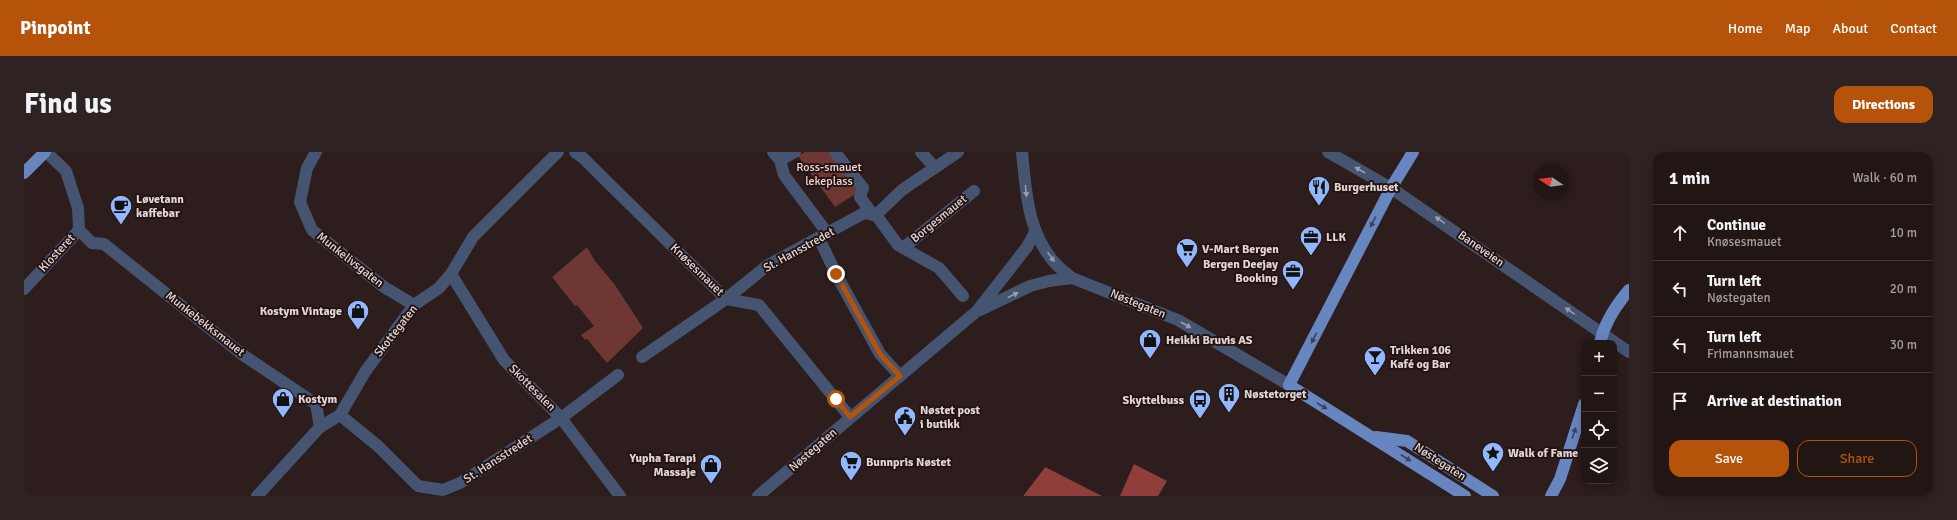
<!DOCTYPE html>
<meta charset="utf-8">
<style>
body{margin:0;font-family:Signika,sans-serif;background:#2e2322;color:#f1f3f6}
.controls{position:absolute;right:12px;bottom:12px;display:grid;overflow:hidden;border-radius:8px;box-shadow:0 2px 10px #0003}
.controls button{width:36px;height:36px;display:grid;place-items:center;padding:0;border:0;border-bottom:1px solid #3f3534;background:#221615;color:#f1f3f6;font:20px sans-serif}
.compass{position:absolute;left:1509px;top:12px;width:36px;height:36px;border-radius:50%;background:#221615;box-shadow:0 2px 10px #0003;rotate:283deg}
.stop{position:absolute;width:12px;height:12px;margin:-9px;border:3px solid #b45309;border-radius:50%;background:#fff}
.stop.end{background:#b45309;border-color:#fff;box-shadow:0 1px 4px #0008}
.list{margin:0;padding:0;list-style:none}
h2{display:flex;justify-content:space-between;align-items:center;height:52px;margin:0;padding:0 16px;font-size:17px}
h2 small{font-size:13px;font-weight:400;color:#a29fa0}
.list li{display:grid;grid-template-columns:26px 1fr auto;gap:12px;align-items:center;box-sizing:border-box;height:56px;padding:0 16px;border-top:1px solid #3f3534}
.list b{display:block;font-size:15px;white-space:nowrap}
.list p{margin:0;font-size:13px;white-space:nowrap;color:#a29fa0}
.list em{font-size:13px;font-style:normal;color:#a29fa0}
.actions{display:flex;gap:8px;padding:12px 16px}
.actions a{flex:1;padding:9px 0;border:1px solid #b45309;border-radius:12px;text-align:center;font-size:14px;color:#b45309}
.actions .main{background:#b45309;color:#fff}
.icon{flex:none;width:22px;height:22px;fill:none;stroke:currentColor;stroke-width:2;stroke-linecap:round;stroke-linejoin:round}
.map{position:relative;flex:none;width:1605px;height:344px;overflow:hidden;border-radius:12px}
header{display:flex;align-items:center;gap:24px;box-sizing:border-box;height:56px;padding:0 20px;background:#b45309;color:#fff}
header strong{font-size:19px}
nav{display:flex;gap:22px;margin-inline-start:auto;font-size:14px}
.intro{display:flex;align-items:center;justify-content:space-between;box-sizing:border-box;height:96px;padding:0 24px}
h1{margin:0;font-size:28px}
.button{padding:10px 18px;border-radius:12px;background:#b45309;color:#fff;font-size:14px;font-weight:700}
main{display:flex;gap:24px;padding:0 24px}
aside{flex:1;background:#221615;border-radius:12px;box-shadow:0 2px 10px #0003}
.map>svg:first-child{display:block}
.green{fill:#6f3734}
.water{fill:#903e3b}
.pier{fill:#2d1d1c}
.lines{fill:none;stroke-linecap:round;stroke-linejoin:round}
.minor{stroke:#455470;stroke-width:12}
.major{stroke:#6785bf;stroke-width:12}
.oneway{fill:#9b9ca8}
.oneway2{fill:#3e4158}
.route{stroke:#b45309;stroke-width:5}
.labels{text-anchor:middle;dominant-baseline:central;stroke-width:4;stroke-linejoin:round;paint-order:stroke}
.park-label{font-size:12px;fill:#f1d8d5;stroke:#231413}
.poi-label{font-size:12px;font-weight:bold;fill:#e2d6d5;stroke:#231413;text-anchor:start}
.street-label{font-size:12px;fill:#e2d6d5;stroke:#231413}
</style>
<header>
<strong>Pinpoint</strong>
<nav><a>Home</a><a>Map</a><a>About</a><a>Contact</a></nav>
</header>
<div class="intro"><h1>Find us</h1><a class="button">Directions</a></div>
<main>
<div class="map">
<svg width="1605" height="344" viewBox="0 0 1605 344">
<rect width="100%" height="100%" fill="#2d1d1c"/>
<g class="green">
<path d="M781 0H807L836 39 811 55 774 4Z"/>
<path d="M563 95 571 109 591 133 619 176 583 211 563 187 561 188 557 183 570 174 553 153 551 154 528 125Z"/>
</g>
<g class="water">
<path d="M1110 312 1143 329 1134 344H1096Z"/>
<path d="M1021 315 1078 344H999Z"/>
</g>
<path class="pier" d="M1019 314 1021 315 999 344H996Z"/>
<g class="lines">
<g class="minor">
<path d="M292 0 283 16 276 50 288 78 360 135 390 153"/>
<path d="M551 0 558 5 702 147 735 153 826 265"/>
<path d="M749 0 756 8 760 23 804 82"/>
<path d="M811 0 839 36 836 45 849 63"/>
<path d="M897 0 911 16"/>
<path d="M998 0C1002 38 1003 79 1030 110 1035 116 1042 121 1048 126"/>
<path d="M1304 0 1367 36 1605 200"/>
<path d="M756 8 771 0"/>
<path d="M852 63 874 93 915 116 939 144"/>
<path d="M55 78 68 91 80 92 219 203 292 252 296 275"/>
<path d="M795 86 812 122 856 202 876 224"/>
<path d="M879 96 950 39"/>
<path d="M427 122 480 208 537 266 596 344"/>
<path d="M0 137 55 78 54 56 42 19 22 0"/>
<path d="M956 158 1006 134 1025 129 1048 126 1154 168 1265 233"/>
<path d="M618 205 702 147 744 113 840 61 852 63 878 38 934 0"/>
<path d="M316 263 354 294 394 334 419 338 436 331 537 266 594 223"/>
<path d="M233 344 296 275 316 263 341 220 390 153 415 136 427 122 449 85 534 0"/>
<path d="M734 344 953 159 1003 95 1011 80"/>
</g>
<g class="major">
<path d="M1389 0 1367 36 1265 233 1441 344"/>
<path d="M0 21 21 0"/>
<path d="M1576 191C1580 172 1593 152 1605 138"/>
<path d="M1352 285 1383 289 1469 344"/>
<path d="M1527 344 1536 327 1560 252"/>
</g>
</g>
<defs><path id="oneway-solid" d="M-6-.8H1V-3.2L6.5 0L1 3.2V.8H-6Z"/></defs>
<g class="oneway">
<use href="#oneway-solid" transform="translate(1336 18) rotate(-150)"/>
<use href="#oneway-solid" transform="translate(1002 39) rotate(84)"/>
<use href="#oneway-solid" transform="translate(1416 68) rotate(-145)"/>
<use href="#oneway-solid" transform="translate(1027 105) rotate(55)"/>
<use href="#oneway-solid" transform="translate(989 143) rotate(-26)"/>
<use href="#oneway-solid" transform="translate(1546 159) rotate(-145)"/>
<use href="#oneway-solid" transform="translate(1162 173) rotate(30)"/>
</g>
<g class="oneway2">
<use href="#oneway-solid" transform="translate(1349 70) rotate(117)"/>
<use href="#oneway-solid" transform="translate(1290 186) rotate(117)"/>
<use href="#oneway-solid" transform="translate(1298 254) rotate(31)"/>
<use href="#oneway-solid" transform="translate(1550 281) rotate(-72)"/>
<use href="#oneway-solid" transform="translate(1382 306) rotate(33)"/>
</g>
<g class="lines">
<path class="route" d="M812 247 826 265 876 224 856 202 812 122"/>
</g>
<defs>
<g id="restaurant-pin" transform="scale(1.15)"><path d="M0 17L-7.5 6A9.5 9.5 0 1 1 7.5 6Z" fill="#93b7fd" stroke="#231413"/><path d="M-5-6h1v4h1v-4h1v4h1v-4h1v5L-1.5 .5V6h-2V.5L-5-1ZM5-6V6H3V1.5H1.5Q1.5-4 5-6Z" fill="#111"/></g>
<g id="cafe-pin" transform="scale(1.15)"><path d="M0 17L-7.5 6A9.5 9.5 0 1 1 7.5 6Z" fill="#93b7fd" stroke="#231413"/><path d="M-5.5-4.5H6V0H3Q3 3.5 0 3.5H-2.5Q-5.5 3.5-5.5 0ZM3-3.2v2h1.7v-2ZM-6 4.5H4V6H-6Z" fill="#111"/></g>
<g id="office-pin" transform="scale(1.15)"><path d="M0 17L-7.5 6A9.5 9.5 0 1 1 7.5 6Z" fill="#93b7fd" stroke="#231413"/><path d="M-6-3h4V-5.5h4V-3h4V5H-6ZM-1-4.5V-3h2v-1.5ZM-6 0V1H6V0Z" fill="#111"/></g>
<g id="supermarket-pin" transform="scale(1.15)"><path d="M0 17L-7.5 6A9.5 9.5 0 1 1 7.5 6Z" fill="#93b7fd" stroke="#231413"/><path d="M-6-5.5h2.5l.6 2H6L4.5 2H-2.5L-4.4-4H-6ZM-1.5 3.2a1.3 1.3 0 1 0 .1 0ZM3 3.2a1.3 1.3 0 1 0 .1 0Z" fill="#111"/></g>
<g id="shop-pin" transform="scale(1.15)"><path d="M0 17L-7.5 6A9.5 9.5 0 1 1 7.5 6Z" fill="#93b7fd" stroke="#231413"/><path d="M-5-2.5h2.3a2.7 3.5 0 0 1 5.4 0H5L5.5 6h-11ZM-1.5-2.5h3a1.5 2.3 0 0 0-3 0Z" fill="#111"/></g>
<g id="bar-pin" transform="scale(1.15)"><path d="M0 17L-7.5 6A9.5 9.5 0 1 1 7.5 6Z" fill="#93b7fd" stroke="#231413"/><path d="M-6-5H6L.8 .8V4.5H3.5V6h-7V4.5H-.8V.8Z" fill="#111"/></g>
<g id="building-pin" transform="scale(1.15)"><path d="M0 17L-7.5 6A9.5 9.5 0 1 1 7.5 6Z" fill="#93b7fd" stroke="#231413"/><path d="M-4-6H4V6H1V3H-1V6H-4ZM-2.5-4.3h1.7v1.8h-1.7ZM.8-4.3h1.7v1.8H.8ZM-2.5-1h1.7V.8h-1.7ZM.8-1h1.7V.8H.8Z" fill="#111"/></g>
<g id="bus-pin" transform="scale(1.15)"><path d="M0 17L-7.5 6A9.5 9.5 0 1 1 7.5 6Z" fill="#93b7fd" stroke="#231413"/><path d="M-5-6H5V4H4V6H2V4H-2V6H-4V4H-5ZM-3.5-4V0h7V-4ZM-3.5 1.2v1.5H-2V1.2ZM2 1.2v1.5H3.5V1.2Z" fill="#111"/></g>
<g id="civic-pin" transform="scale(1.15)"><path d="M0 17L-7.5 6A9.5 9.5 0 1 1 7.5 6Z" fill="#93b7fd" stroke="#231413"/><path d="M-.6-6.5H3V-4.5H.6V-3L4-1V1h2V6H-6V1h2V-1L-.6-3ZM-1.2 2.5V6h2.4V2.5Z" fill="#111"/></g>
<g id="sight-pin" transform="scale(1.15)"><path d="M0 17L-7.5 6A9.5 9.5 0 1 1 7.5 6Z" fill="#93b7fd" stroke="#231413"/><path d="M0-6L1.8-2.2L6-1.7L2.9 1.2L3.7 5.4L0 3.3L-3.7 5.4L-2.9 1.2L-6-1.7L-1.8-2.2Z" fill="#111"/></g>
</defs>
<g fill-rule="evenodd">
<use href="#restaurant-pin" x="1295" y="35"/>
<use href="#cafe-pin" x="97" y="54"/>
<use href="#office-pin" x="1287" y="85"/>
<use href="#supermarket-pin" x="1163" y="97"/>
<use href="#office-pin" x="1269" y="119"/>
<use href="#shop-pin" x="334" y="159"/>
<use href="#shop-pin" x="1126" y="188"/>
<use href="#bar-pin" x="1351" y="205"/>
<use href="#building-pin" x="1205" y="242"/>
<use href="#shop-pin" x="259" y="247"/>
<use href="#bus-pin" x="1176" y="248"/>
<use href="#civic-pin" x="881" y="265"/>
<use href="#sight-pin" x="1469" y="301"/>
<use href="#supermarket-pin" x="827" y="310"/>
<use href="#shop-pin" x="687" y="313"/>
</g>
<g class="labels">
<g class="park-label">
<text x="805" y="15">Ross-smauet<tspan x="805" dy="14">lekeplass</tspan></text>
</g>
<g class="poi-label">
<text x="1310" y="35">Burgerhuset</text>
<text x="112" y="47">Løvetann<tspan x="112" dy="14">kaffebar</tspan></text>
<text x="1302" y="85">LLK</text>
<text x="1178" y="97">V-Mart Bergen</text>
<text x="1254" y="112" text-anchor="end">Bergen Deejay<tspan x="1254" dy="14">Booking</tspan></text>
<text x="318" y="159" text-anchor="end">Kostym Vintage</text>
<text x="1142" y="188">Heikki Bruvis AS</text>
<text x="1366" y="198">Trikken 106<tspan x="1366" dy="14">Kafé og Bar</tspan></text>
<text x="1220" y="242">Nøstetorget</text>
<text x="274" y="247">Kostym</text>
<text x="1160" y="248" text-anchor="end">Skyttelbuss</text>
<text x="896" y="258">Nøstet post<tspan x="896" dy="14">i butikk</tspan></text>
<text x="1484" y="301">Walk of Fame</text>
<text x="672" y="306" text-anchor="end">Yupha Tarapi<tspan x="672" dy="14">Massaje</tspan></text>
<text x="842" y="310">Bunnpris Nøstet</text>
</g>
<g class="street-label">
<text transform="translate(915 67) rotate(-39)">Borgesmauet</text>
<text transform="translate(1457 97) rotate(35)">Baneveien</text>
<text transform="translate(775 98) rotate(-29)">St. Hansstredet</text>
<text transform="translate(33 101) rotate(-47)">Klosteret</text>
<text transform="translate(326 108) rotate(38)">Munkelivsgaten</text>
<text transform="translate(673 118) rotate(44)">Knøsesmauet</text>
<text transform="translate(1114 152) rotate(22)">Nøstegaten</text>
<text transform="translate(181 172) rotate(38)">Munkebekksmauet</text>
<text transform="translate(372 179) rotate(-52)">Skottegaten</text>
<text transform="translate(508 236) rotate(45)">Skottesalen</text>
<text transform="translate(789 298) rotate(-41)">Nøstegaten</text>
<text transform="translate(474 307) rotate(-33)">St. Hansstredet</text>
<text transform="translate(1416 310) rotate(33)">Nøstegaten</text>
</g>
</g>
</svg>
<div class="controls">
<button>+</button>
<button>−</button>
<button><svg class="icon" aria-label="locate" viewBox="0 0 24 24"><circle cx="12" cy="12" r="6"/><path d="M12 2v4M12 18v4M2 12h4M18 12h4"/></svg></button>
<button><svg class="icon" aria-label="layers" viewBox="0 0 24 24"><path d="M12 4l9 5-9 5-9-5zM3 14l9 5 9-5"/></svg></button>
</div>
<svg class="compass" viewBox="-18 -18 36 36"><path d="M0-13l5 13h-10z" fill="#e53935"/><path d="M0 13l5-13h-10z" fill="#a29fa0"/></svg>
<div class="stop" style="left:812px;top:247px"></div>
<div class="stop end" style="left:812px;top:122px"></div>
</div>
<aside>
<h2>1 min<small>Walk · 60 m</small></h2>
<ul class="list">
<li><svg class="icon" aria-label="ahead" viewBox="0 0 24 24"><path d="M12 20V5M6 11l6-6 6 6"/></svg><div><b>Continue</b><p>Knøsesmauet</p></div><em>10 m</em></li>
<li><svg class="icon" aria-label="left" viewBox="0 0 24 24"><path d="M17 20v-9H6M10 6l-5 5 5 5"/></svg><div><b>Turn left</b><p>Nøstegaten</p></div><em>20 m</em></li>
<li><svg class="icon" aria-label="left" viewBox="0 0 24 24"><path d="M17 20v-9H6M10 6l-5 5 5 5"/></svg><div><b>Turn left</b><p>Frimannsmauet</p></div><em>30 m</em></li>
<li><svg class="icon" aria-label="arrive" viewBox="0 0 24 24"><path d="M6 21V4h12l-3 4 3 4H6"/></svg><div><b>Arrive at destination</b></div></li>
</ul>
<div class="actions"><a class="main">Save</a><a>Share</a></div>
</aside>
</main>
